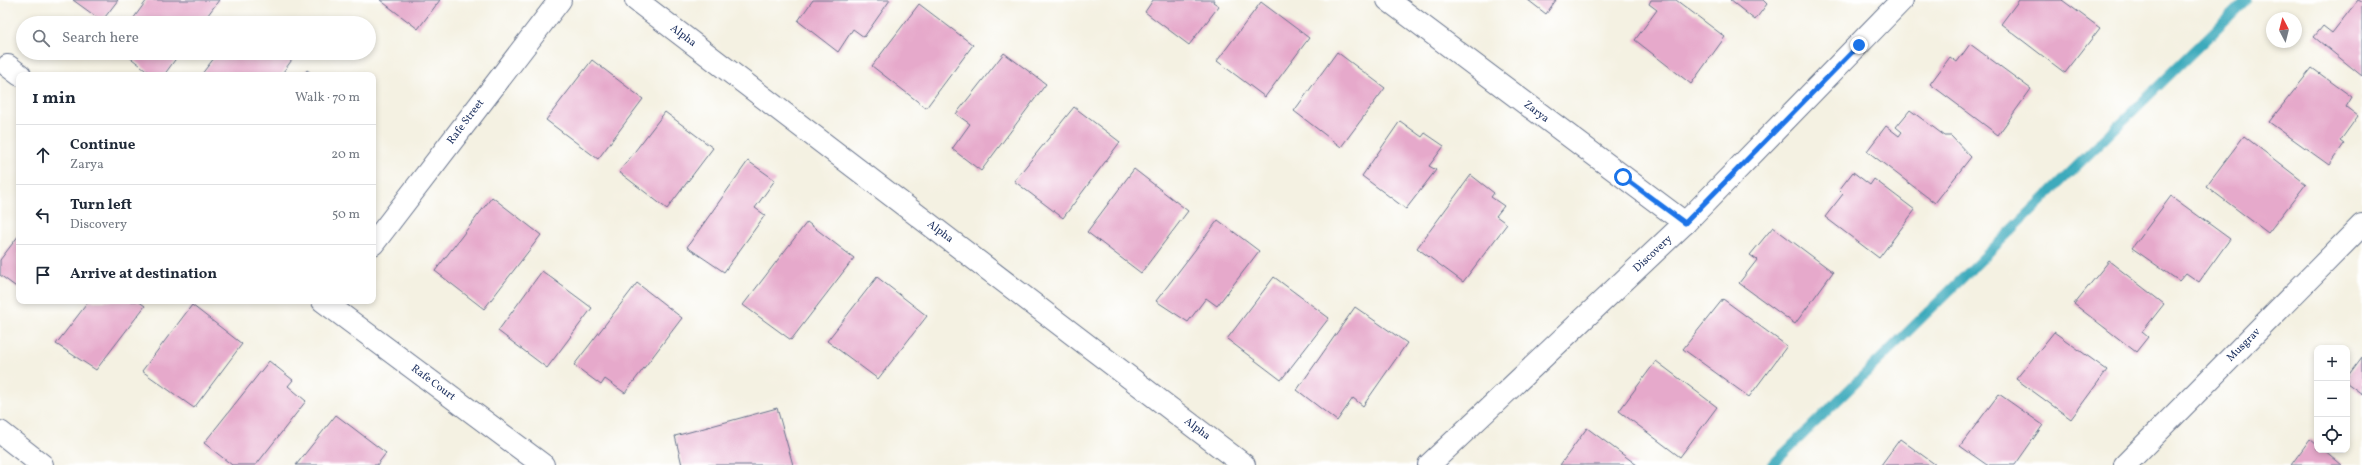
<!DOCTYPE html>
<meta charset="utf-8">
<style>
body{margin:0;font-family:Vollkorn,serif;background:#f2f2f3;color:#1f2937}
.controls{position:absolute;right:12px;bottom:12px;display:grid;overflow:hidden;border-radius:8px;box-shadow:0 2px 6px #0003}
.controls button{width:36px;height:36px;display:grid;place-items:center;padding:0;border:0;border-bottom:1px solid #e0e1e3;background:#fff;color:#1f2937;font:20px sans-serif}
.compass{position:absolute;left:2266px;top:12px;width:36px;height:36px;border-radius:50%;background:#fff;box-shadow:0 2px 6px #0003;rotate:353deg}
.stop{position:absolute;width:12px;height:12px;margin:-9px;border:3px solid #1a73e8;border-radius:50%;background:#fff}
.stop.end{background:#1a73e8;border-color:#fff;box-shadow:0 1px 4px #0008}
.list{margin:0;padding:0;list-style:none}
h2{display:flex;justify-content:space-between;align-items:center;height:52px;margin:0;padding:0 16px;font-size:17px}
h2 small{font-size:13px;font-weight:400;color:#747a83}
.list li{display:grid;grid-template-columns:26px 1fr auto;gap:12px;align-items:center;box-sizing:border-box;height:60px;padding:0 16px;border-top:1px solid #e0e1e3}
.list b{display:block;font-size:15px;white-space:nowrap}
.list p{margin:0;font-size:13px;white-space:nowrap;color:#747a83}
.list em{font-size:13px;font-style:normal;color:#747a83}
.icon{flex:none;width:22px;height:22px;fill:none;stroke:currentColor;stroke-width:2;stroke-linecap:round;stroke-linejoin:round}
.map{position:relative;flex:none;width:2362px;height:465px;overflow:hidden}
.search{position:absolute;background:#fff;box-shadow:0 2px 6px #0003;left:16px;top:16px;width:360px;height:44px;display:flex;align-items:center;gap:10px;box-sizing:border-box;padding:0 14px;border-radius:22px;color:#747a83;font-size:15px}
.panel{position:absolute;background:#fff;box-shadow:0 2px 6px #0003;left:16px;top:72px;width:360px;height:232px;border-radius:8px}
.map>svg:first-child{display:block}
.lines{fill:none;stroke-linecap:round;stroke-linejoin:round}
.stream{stroke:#3daabc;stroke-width:10}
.building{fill:#e6a9cb}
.minor-casing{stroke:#67738c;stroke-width:24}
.minor{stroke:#fff;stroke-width:22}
.route{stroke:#1a73e8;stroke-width:5}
.labels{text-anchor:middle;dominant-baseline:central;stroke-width:4;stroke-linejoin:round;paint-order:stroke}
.street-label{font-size:11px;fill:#1b2f5e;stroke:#fff}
</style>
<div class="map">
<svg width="2362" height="465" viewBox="0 0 2362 465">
<rect width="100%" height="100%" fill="#fff"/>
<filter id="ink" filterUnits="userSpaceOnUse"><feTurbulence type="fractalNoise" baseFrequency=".025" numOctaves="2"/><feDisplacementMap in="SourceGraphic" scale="8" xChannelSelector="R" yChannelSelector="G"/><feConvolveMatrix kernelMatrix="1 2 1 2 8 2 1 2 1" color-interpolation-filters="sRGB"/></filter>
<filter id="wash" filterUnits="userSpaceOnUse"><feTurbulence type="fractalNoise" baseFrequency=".012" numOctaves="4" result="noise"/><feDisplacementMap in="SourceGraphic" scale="16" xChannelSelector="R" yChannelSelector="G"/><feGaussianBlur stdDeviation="0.9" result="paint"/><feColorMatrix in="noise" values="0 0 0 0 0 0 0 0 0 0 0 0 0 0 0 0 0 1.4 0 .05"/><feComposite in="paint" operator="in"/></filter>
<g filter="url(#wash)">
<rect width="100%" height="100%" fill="#f4f1e2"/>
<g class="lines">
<path class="stream" d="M1772 465 2246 0"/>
</g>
<g id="blocks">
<g class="building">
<path d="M73 0H118L102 21Z"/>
<path d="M147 0H219L202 23H130Z"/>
<path d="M380 0H440L418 29Z"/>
<path d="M813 0H890L864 37 853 29 838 52 798 21Z"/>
<path d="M1153 0H1214L1213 2 1219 6 1189 45 1145 12Z"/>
<path d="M1528 0H1556L1546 14Z"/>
<path d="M1651 0H1676L1725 37 1691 84 1635 40 1657 10 1649 4Z"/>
<path d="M1730 0H1763L1767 4 1755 20Z"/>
<path d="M2019 0H2062L2100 28 2065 73 2001 24Z"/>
<path d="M2358 0 2362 2V76L2314 37 2323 26 2332 33Z"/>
<path d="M1261 2 1309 38 1265 97 1217 61Z"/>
<path d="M919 4 973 45 926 108 872 66Z"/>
<path d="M1970 44 2031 89 1998 135 1930 84 1950 57 1957 62Z"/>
<path d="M1337 52 1385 88 1341 147 1294 111Z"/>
<path d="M124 53H180L164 75H153Z"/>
<path d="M218 53H289L294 57 281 75H201Z"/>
<path d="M1004 53 1046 84 981 171 952 149 970 124 956 114Z"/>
<path d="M592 60 643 99 598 159 546 120Z"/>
<path d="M2312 68 2352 97 2346 107 2358 116 2340 141 2344 144 2329 165 2269 122Z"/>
<path d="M307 70 314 75H303Z"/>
<path d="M1074 107 1120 142 1063 218 1014 181Z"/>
<path d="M1910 110 1945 136H1951L1971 157 1935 203 1867 151 1886 126 1899 136 1902 132 1896 127Z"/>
<path d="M665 112 713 148 667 209 619 172Z"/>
<path d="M1400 121 1422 137 1425 133 1444 146 1429 166 1436 170 1406 209 1362 176Z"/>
<path d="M2244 136 2306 184 2268 233 2206 186Z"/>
<path d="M748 161 775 180 755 208 765 215 724 272 687 247Z"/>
<path d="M1134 169 1188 211 1141 273 1087 232Z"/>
<path d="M1853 172 1870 185 1874 179 1915 210 1879 258 1825 217 1843 194 1839 190Z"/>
<path d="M1471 175 1494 193 1491 197 1504 206 1496 216 1507 224 1463 282 1417 248Z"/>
<path d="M2171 196 2230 239 2199 282 2186 273 2179 281 2132 248Z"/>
<path d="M492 197 541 235 484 309 435 271Z"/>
<path d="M1218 220 1259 251 1217 306 1206 298 1188 322 1156 301Z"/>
<path d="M807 222 854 258 791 340 743 305Z"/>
<path d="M1773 227 1833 272 1795 324 1739 283 1757 260 1750 255Z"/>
<path d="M19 235V289L0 275V260Z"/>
<path d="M2109 261 2164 304 2142 332 2148 337 2136 352 2074 304Z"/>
<path d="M542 271 592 308 547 368 498 331Z"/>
<path d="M877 277 927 316 878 379 827 341Z"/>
<path d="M1274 277 1329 318 1281 380 1227 339Z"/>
<path d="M637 283 682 318 625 393 605 379 601 385 574 365Z"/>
<path d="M1723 299 1787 346 1749 397 1683 349Z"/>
<path d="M89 301H138L145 306 96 370 56 344Z"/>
<path d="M192 305 242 344 194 408 142 371Z"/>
<path d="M1355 307 1407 343 1363 406 1353 398 1337 421 1297 390Z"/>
<path d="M2054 332 2107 370 2071 419 2016 379Z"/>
<path d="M2362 357V394L2347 383V377Z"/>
<path d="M269 361 293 380 288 386 306 401 256 465H232L204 443Z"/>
<path d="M1656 361 1717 407 1680 457 1619 411Z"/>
<path d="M1999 394 2043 425 2015 465H1987L1960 446Z"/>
<path d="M777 408 793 465H682L675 436Z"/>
<path d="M336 415 386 453 377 465H296Z"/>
<path d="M1587 428 1637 465H1560Z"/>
<path d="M1900 439 1936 465H1881Z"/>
<path d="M2310 439 2317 445V450H2324L2342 465H2291Z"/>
</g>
</g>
</g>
<g filter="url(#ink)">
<use href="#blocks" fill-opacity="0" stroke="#67738c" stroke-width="1"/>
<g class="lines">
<g class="minor-casing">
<g id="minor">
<path d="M636 0 1244 465"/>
<path d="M1388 0 1685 223"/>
<path d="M8 66 20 75"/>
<path d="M373 244 560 0"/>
<path d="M323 301 543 465"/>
<path d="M0 432 42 465"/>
<path d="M1429 465 1685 223 1902 0"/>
<path d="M2125 465 2362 225"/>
</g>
</g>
<use href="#minor" class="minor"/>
</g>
</g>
<g class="lines" filter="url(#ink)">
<path class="route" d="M1623 177 1685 223 1859 45"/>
</g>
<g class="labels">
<g class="street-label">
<text transform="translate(683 36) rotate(37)">Alpha</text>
<text transform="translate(1536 112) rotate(37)">Zarya</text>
<text transform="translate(466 122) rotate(-53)">Rafe Street</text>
<text transform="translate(940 232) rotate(37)">Alpha</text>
<text transform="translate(1653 254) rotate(-43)">Discovery</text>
<text transform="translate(2244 345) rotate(-45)">Musgrav</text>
<text transform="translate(433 383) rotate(37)">Rafe Court</text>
<text transform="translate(1197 429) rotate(37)">Alpha</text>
</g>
</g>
</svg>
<div class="controls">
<button>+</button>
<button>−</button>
<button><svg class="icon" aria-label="locate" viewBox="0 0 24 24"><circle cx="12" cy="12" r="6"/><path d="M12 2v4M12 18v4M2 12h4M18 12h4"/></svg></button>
</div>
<svg class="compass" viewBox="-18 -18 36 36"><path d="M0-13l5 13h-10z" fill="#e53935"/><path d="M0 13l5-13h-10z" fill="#747a83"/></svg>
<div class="stop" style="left:1623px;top:177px"></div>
<div class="stop end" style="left:1859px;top:45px"></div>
<div class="search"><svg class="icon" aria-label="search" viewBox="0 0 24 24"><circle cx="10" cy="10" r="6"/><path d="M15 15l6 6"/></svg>Search here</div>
<section class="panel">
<h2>1 min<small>Walk · 70 m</small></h2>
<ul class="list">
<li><svg class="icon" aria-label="ahead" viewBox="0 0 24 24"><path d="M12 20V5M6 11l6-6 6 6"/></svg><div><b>Continue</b><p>Zarya</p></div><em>20 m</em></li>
<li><svg class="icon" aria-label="left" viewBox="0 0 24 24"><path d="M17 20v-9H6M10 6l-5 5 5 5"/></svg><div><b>Turn left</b><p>Discovery</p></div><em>50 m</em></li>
<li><svg class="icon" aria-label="arrive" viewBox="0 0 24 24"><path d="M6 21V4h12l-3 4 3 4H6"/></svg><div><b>Arrive at destination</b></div></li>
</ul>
</section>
</div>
